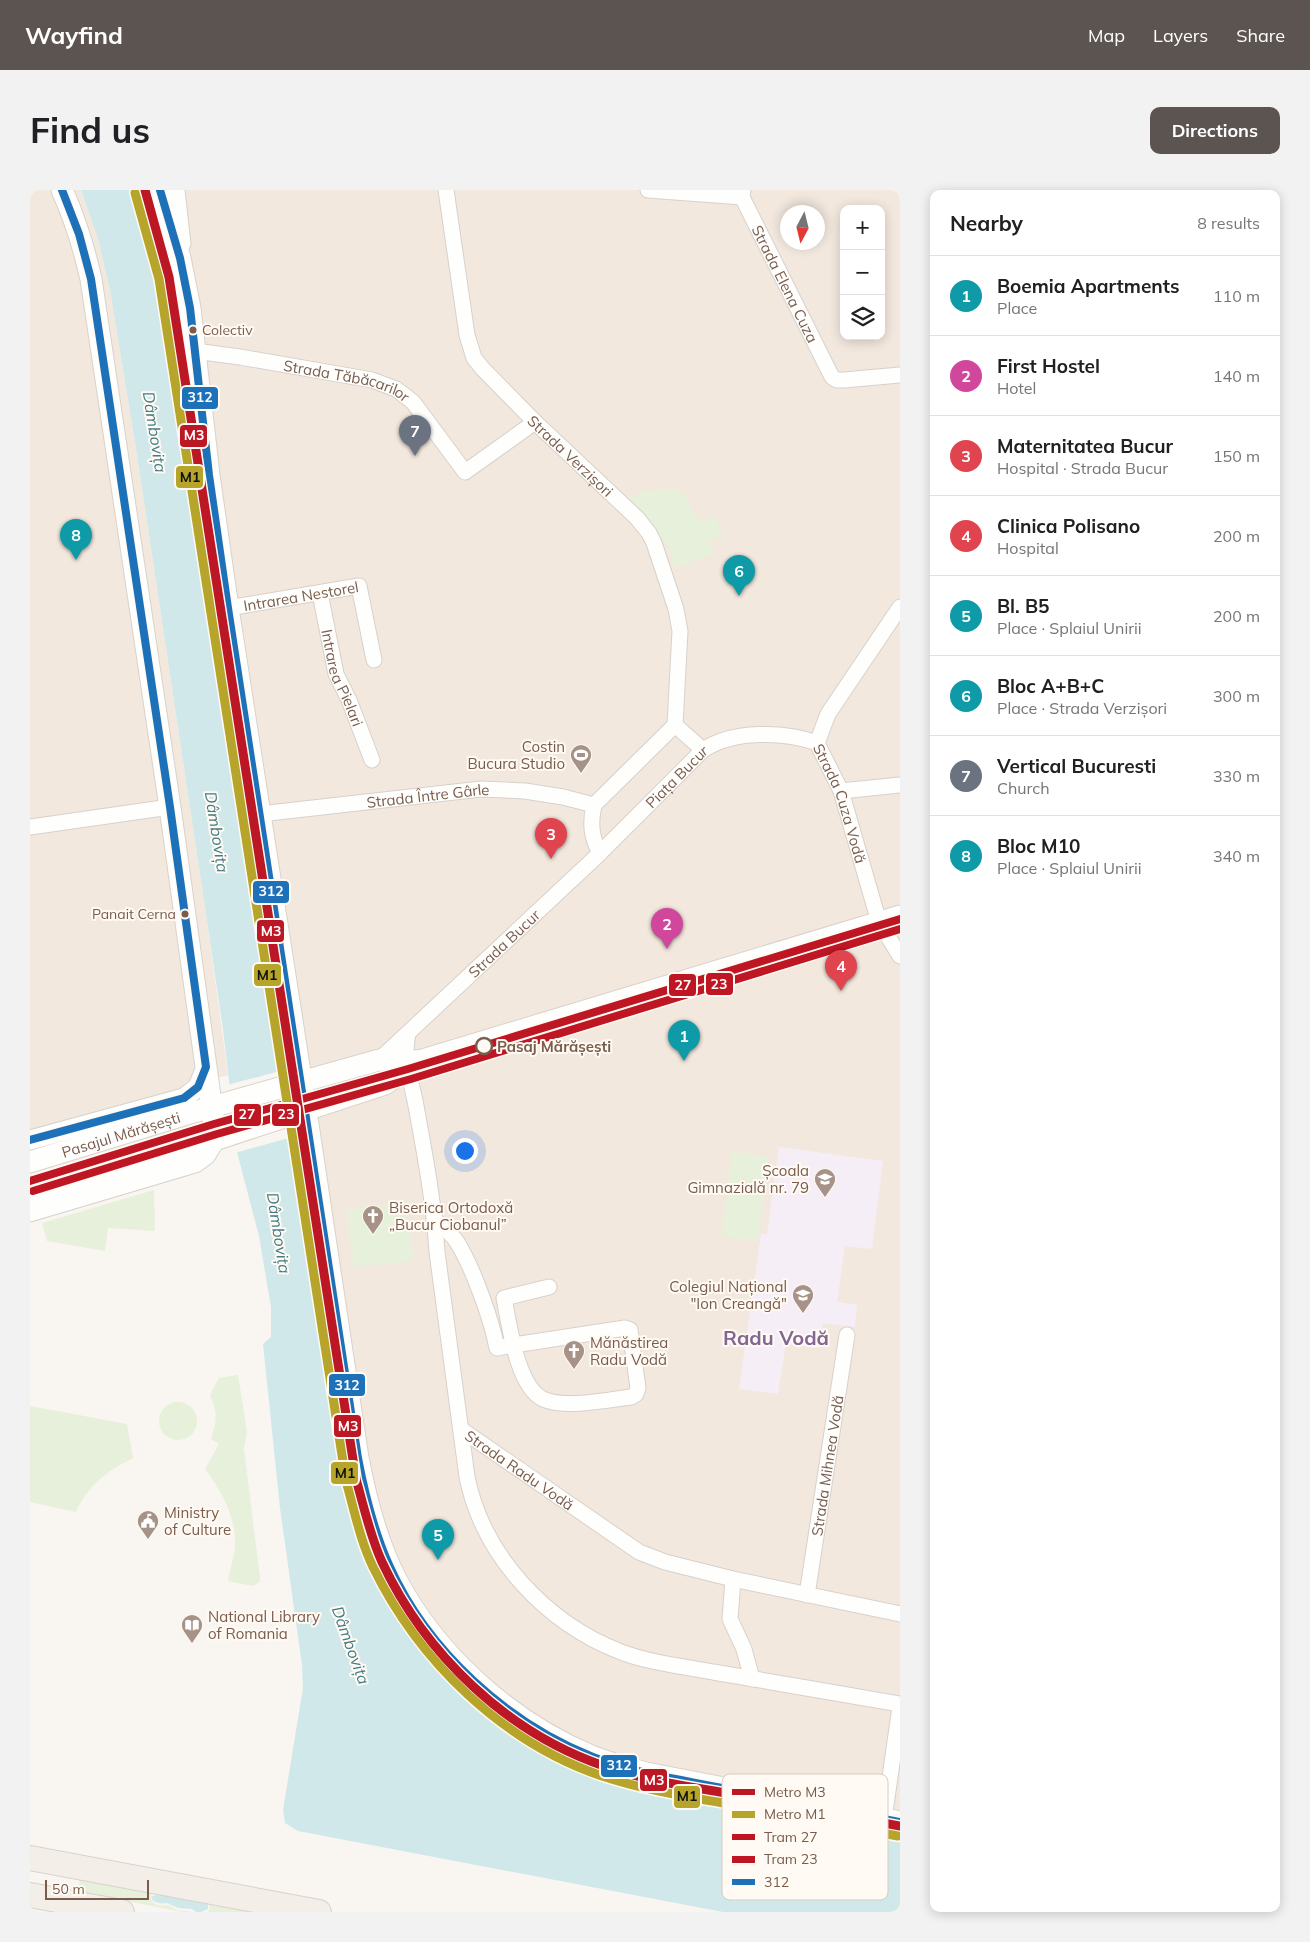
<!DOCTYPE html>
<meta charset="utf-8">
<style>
body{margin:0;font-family:Mulish,sans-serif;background:#f2f2f2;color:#202124}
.controls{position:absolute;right:15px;top:15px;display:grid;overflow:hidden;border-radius:10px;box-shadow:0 2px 12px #0003}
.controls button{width:45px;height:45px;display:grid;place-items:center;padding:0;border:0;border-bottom:1px solid #e0e0e0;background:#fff;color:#202124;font:25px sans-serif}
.compass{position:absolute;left:750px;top:15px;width:45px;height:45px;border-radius:50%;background:#fff;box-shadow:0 2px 12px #0003;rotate:187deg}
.scale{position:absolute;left:15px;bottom:12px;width:104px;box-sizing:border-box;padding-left:5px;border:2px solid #7a5c4d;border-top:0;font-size:14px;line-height:18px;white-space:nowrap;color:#7a5c4d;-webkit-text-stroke:4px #fffaf3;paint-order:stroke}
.you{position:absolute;left:434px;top:960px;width:18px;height:18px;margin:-12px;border:4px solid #fff;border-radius:50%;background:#1a73e8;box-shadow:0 0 0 8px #1a73e833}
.badge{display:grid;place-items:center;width:32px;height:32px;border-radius:50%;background:#5c5450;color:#fff;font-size:16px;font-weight:700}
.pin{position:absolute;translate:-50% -41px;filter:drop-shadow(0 1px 2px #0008)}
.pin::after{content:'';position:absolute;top:26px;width:18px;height:15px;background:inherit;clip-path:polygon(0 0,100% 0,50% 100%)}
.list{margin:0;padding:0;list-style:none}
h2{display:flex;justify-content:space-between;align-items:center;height:65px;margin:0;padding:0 20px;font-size:21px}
h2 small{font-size:16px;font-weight:400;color:#757577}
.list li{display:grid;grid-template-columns:32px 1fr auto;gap:15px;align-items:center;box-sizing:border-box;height:80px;padding:0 20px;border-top:1px solid #e0e0e0}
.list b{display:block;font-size:19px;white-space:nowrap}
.list p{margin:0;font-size:16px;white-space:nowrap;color:#757577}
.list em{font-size:16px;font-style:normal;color:#757577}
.icon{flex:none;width:28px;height:28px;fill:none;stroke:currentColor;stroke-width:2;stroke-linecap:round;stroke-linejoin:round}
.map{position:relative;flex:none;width:870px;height:1722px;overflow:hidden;border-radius:10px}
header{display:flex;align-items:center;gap:30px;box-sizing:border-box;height:70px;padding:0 25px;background:#5c5450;color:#fff}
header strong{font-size:24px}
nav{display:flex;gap:28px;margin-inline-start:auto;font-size:18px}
.intro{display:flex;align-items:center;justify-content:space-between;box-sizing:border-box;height:120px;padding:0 30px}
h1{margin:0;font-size:35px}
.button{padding:12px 22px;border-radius:10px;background:#5c5450;color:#fff;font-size:18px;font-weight:700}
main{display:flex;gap:30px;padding:0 30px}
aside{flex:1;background:#fff;border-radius:10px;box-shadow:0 2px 12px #0003}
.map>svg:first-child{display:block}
.residential{fill:#f2e8de;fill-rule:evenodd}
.education{fill:#f6eef6}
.green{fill:#e7f0db}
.water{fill:#d0e8ea}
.pier{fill:#f9f5f0}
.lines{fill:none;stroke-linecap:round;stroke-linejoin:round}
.minor-casing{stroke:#d7d1cb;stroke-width:17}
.tertiary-casing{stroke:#d7d1cb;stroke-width:21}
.secondary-casing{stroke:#d9d2cb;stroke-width:23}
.primary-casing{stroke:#dad1cc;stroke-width:26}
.minor{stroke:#fefefd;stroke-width:15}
.tertiary{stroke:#fefefd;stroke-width:19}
.secondary{stroke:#fefefd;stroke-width:21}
.primary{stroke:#f3eee8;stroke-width:24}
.bus-1-casing{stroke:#fffaf3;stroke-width:11}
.bus-1{stroke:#1d71b8;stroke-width:8}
.tram-1-casing{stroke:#fffaf3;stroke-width:11}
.tram-2-casing{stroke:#fffaf3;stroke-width:11}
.tram-1{stroke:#be1622;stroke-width:8}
.tram-2{stroke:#be1622;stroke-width:8}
.metro-1-casing{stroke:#fffaf3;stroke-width:12}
.metro-2-casing{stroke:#fffaf3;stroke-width:12}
.metro-1{stroke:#bc1725;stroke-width:9}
.metro-2{stroke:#b6a52a;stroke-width:9}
.bus-dot{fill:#7a5c4d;stroke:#fffaf3;stroke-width:2}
.stop-dot{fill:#fffaf3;stroke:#7a5c4d;stroke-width:2.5}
.labels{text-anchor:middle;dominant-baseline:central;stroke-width:4;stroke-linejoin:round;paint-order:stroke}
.bus-label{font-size:14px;fill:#7a5c4d;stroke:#fffaf3;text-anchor:start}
.street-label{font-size:15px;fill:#7a5c4d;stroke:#fffaf3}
.poi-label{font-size:15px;fill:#7a5c4d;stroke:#fffaf3;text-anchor:start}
.stop-label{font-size:15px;font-weight:bold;fill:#7a5c4d;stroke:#fffaf3;text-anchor:start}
.water-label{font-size:16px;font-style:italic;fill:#437c86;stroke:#fffaf3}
.district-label{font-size:20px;font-weight:bold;fill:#846695;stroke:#fffaf3}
.key{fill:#fffaf3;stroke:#d7cbc1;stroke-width:1}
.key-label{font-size:14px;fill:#7a5c4d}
.line-badge{stroke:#fffaf3;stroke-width:2}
.badge-label{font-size:14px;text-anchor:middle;font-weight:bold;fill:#fff}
.pale-badge-label{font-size:14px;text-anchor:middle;font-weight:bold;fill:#111}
</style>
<header>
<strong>Wayfind</strong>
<nav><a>Map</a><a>Layers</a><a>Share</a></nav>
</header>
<div class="intro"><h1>Find us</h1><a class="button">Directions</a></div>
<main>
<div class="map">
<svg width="870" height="1722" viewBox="0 0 870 1722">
<rect width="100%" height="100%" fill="#f9f5f0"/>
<g class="residential">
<path d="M0 0H51L68 49 80 100 107 265 175 717 198 885 0 939Z"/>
<path d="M99 0H870V1653L577 1593 507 1563 472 1538 434 1507 407 1481 378 1443 355 1407 326 1346 313 1290 295 1142 284 1107 261 959 252 881 233 780 126 91 112 39ZM814 19H851V146H814ZM758 22H788V52H758Z"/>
</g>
<path class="education" d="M749 957 853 971 842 1059 815 1056 807 1112 827 1115 825 1137 793 1133 789 1158 756 1154 748 1204 709 1199 731 1044H737Z"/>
<g class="green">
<path d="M650 299 670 331 685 326 693 346 680 350 683 364 644 378 639 358 598 308 615 301Z"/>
<path d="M702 962 739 967 728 1051 691 1046Z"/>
<path d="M124 1000 125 1041 78 1038 75 1061 17 1051 12 1033Z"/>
<path d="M376 1012 384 1070 324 1078 316 1020Z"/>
<path d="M208 1185 217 1242 214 1258 230 1387V1392L223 1396 198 1391C200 1380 204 1368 205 1356 207 1329 191 1300 175 1279L189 1254 181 1249C187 1229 188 1224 180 1205L189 1188Z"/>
<circle cx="148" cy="1231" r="19"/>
<path d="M0 1216 97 1234 103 1268C77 1281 58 1295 46 1322L0 1312Z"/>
<path d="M50 1687 253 1722H178L180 1718 178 1713 123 1703 121 1705V1710C126 1716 130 1716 138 1715L147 1720 164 1722H153L50 1702 48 1699Z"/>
</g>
<g class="water">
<path d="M51 0H99L112 39 126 91 233 780 252 881 261 959 284 1107 295 1142 313 1290 326 1346 355 1407 378 1443 407 1481 434 1507 472 1538 507 1563 577 1593 870 1653V1722H693L268 1641 255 1633 253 1620 273 1498 272 1475 250 1318 233 1154 241 1147V1117L229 1046 208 966 193 840 175 717 107 265 80 100 68 49Z"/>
<path d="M127 1704 156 1708 165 1711H173L178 1715V1719L171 1722H166L162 1719 148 1718 137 1713C130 1714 129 1713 123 1711L121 1707Z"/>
</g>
<path class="pier" d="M254 880 262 947 205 963 197 895Z"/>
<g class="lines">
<g class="minor-casing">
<g id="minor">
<path d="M147 0 153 54"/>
<path id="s1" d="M416 0 437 145 444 168 452 178 505 232 607 328 619 343 624 353 646 419 650 441 645 535"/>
<path d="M618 0 712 7"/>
<path id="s2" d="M713 0 712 7 802 187 807 190H814L870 185"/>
<path id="s3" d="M165 161 210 167 342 190 366 199 383 212 435 282 505 232"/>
<path id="s4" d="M290 403 306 484 319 510 342 570"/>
<path id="s5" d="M870 417 798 524 787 553 811 601 849 732 870 766"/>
<path id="s6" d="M198 418 329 396 344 470"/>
<path d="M645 535 673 560"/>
<path d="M811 601 870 595"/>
<path id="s7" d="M230 624 451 599 495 601 533 607 564 615"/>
<path d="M0 637 140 617"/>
<path d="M570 663C561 647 560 633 564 615L645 535"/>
<path d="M378 844C372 869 382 892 386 916 395 965 404 1013 407 1062L437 1287C453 1366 516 1433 591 1462 620 1473 653 1476 683 1482 745 1493 808 1503 870 1514"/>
<path id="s8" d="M349 870 567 666 673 560C703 540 754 541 787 553"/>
<path d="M405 1030C412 1036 422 1044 427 1052 443 1078 461 1128 467 1158L484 1155 595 1138 600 1140 608 1198 606 1204 601 1207C577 1210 535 1219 513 1209 487 1197 479 1133 474 1108L519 1097"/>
<path id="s9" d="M432 1240 609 1362 635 1372 703 1389 870 1424"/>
<path d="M703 1389 700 1429 714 1459 722 1489"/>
<path id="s10" d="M777 1405 817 1145"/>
<path d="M854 1629 870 1517"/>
</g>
</g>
<g class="tertiary-casing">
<g id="tertiary">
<path d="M0 950 154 908 168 897 176 877"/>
<path d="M0 1022 165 973 176 965 186 949"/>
</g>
</g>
<g class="secondary-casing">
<g id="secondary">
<path d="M32 0C45 29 54 58 61 89L140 617 186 949"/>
<path d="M130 0 150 68 160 118 179 285 198 418 276 921 328 1268C336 1310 347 1353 367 1391 408 1468 481 1532 561 1566 579 1573 597 1578 616 1583L870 1632"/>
<path id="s11" d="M0 972 157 924 349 870 389 871"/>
<path d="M0 1006 166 956 355 894 389 871 870 726"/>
</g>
</g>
<g class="primary-casing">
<g id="primary">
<path d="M0 1668 289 1722"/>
<path d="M0 1705 92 1722"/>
</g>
</g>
<use href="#minor" class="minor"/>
<use href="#tertiary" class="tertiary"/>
<use href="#secondary" class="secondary"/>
<use href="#primary" class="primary"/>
<g class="bus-1-casing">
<g id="bus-1">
<path d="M130 0 150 68 160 118 179 285 198 418 328 1268C335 1305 344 1342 360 1377 398 1461 477 1533 563 1567 604 1583 648 1589 692 1598 751 1609 811 1621 870 1632"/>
<path d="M0 950 154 908 168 897 176 877 140 617 61 89 49 44 32 0"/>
</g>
</g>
<use href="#bus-1" class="bus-1"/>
<g class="tram-1-casing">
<path id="tram-1" d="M0 991 184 934 378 879 870 729"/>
</g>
<g class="tram-2-casing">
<path id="tram-2" d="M3 1001 187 944 381 889 870 739"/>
</g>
<use href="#tram-1" class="tram-1"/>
<use href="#tram-2" class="tram-2"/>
<g class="metro-1-casing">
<path id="metro-1" d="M115 0 139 87 326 1289C334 1317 340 1346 352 1372 395 1464 477 1543 574 1576 613 1590 655 1596 696 1603 754 1614 812 1625 870 1636"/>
</g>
<g class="metro-2-casing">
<path id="metro-2" d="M105 3 129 89 316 1291C324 1319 330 1350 343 1377 389 1471 472 1552 572 1586 611 1599 653 1606 693 1613 752 1624 810 1635 868 1646"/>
</g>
<use href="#metro-1" class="metro-1"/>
<use href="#metro-2" class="metro-2"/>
</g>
<defs>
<g id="stadium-pin" transform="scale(1.125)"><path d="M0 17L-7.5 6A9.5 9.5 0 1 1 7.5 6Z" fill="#a69286" stroke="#fffaf3"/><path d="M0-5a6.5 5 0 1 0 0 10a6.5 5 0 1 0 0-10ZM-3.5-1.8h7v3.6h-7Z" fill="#fff"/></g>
<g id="school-pin" transform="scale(1.125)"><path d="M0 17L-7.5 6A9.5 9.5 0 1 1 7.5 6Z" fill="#a69286" stroke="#fffaf3"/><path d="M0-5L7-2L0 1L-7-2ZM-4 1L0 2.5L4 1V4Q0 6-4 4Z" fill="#fff"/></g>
<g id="church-pin" transform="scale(1.125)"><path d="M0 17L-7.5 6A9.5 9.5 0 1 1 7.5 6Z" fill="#a69286" stroke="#fffaf3"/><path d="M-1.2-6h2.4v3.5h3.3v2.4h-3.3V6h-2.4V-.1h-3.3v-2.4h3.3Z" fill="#fff"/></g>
<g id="civic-pin" transform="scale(1.125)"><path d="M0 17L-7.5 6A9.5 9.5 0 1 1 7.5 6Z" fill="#a69286" stroke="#fffaf3"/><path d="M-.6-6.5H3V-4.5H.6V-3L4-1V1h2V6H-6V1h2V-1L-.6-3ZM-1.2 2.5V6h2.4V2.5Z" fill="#fff"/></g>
<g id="library-pin" transform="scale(1.125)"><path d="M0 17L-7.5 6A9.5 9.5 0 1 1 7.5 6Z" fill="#a69286" stroke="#fffaf3"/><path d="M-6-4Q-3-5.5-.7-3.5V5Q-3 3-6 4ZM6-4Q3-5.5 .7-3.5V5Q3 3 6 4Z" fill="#fff"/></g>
</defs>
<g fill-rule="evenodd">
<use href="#stadium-pin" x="551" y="565"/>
<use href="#school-pin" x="795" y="989"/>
<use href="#church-pin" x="343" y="1026"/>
<use href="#school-pin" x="773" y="1105"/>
<use href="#church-pin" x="544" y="1161"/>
<use href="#civic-pin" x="118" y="1331"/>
<use href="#library-pin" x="162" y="1435"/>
</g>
<g class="bus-dot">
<circle cx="163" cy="140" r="4.5"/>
<circle cx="155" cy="724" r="4.5"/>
</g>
<circle class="stop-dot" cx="454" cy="856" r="8"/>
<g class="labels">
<g class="bus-label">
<text x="172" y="140">Colectiv</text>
<text x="146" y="724" text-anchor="end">Panait Cerna</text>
</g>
<g class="street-label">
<text stroke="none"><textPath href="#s2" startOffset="104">Strada Elena Cuza</textPath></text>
<text stroke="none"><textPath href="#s3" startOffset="155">Strada Tăbăcarilor</textPath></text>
<text stroke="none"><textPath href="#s1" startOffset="308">Strada Verzișori</textPath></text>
<text stroke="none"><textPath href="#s6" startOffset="74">Intrarea Nestorel</textPath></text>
<text stroke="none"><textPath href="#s4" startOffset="88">Intrarea Pielari</textPath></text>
<text stroke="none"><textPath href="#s8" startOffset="411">Piața Bucur</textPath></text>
<text stroke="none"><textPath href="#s7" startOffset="169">Strada Între Gârle</textPath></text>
<text stroke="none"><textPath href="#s5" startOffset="225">Strada Cuza Vodă</textPath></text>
<text stroke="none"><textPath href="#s8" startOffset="171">Strada Bucur</textPath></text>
<text stroke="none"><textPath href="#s11" startOffset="95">Pasajul Mărășești</textPath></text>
<text stroke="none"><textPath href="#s10" startOffset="131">Strada Mihnea Vodă</textPath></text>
<text stroke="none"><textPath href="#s9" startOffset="70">Strada Radu Vodă</textPath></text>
</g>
<g class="poi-label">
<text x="535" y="556" text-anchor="end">Costin<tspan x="535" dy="17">Bucura Studio</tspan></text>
<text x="779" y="980" text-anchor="end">Școala<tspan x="779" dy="17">Gimnazială nr. 79</tspan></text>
<text x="359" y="1017">Biserica Ortodoxă<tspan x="359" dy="17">„Bucur Ciobanul”</tspan></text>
<text x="757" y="1096" text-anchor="end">Colegiul Național<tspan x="757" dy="17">"Ion Creangă"</tspan></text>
<text x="560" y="1152">Mănăstirea<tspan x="560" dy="17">Radu Vodă</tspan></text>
<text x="134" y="1322">Ministry<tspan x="134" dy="17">of Culture</tspan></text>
<text x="178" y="1426">National Library<tspan x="178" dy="17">of Romania</tspan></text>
</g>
<g class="stop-label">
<text x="467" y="856">Pasaj Mărășești</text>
</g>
<g class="water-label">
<text transform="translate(125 242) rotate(81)">Dâmbovița</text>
<text transform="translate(187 642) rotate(81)">Dâmbovița</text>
<text transform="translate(249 1043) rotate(81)">Dâmbovița</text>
<text transform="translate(321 1455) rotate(70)">Dâmbovița</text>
</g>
<g class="district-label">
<text x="746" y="1147">Radu Vodă</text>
</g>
</g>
<rect x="692" y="1584" width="166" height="126" rx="8" class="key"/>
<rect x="702" y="1599" width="23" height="6" fill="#bc1725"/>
<rect x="702" y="1621" width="23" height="7" fill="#b6a52a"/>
<rect x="702" y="1644" width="23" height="6" fill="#be1622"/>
<rect x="702" y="1666" width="23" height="7" fill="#be1622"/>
<rect x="702" y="1689" width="23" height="6" fill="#1d71b8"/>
<g class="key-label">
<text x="734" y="1607">Metro M3</text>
<text x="734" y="1629">Metro M1</text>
<text x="734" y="1652">Tram 27</text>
<text x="734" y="1674">Tram 23</text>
<text x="734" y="1697">312</text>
</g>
<g class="line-badge">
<rect x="151" y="196" width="38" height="24" rx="5" fill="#1d71b8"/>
<rect x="149" y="234" width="29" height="24" rx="5" fill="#bc1725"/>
<rect x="145" y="275" width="29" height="24" rx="5" fill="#b6a52a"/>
<rect x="222" y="690" width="38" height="24" rx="5" fill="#1d71b8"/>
<rect x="226" y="729" width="29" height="24" rx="5" fill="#bc1725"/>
<rect x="223" y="773" width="29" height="24" rx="5" fill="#b6a52a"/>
<rect x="675" y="782" width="29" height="24" rx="5" fill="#be1622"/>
<rect x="638" y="783" width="29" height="24" rx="5" fill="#be1622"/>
<rect x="241" y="913" width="29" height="24" rx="5" fill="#be1622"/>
<rect x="203" y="913" width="29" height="24" rx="5" fill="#be1622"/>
<rect x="298" y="1183" width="38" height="24" rx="5" fill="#1d71b8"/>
<rect x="303" y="1224" width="29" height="24" rx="5" fill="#bc1725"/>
<rect x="300" y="1271" width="29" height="24" rx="5" fill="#b6a52a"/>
<rect x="570" y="1564" width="38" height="24" rx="5" fill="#1d71b8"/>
<rect x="609" y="1578" width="29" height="24" rx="5" fill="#bc1725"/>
<rect x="643" y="1595" width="28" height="24" rx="5" fill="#b6a52a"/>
</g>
<g class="badge-label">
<text x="170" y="212">312</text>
<text x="164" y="250">M3</text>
<text x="241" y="706">312</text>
<text x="241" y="746">M3</text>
<text x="689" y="799">23</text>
<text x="653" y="800">27</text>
<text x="256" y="929">23</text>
<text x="217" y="929">27</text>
<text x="317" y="1200">312</text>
<text x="318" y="1241">M3</text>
<text x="589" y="1580">312</text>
<text x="624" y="1595">M3</text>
</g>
<g class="pale-badge-label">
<text x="160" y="292">M1</text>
<text x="237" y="790">M1</text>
<text x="315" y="1288">M1</text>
<text x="657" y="1611">M1</text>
</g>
</svg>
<div class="controls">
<button>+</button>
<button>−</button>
<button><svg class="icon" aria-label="layers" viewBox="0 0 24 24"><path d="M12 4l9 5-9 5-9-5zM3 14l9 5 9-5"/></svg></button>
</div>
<svg class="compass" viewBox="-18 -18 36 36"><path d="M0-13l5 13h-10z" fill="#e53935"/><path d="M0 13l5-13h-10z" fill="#757577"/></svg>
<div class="scale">50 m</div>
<div class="you"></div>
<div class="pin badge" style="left:654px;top:871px;background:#0f9aa8">1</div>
<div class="pin badge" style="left:637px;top:759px;background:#d1479c">2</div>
<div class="pin badge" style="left:521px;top:669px;background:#e0444e">3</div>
<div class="pin badge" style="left:811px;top:801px;background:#e0444e">4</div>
<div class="pin badge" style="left:408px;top:1370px;background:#0f9aa8">5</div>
<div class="pin badge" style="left:709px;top:406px;background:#0f9aa8">6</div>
<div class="pin badge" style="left:385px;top:266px;background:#6b7280">7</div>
<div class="pin badge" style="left:46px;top:370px;background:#0f9aa8">8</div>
</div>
<aside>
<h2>Nearby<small>8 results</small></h2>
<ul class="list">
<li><span class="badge" style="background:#0f9aa8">1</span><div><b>Boemia Apartments</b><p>Place</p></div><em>110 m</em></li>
<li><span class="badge" style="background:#d1479c">2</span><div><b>First Hostel</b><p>Hotel</p></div><em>140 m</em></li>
<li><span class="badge" style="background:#e0444e">3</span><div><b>Maternitatea Bucur</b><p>Hospital · Strada Bucur</p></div><em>150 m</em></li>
<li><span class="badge" style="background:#e0444e">4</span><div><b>Clinica Polisano</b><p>Hospital</p></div><em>200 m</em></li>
<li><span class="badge" style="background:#0f9aa8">5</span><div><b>Bl. B5</b><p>Place · Splaiul Unirii</p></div><em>200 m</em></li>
<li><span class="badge" style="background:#0f9aa8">6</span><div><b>Bloc A+B+C</b><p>Place · Strada Verzișori</p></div><em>300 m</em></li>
<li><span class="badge" style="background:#6b7280">7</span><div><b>Vertical Bucuresti</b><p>Church</p></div><em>330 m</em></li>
<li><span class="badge" style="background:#0f9aa8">8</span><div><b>Bloc M10</b><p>Place · Splaiul Unirii</p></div><em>340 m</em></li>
</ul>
</aside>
</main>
